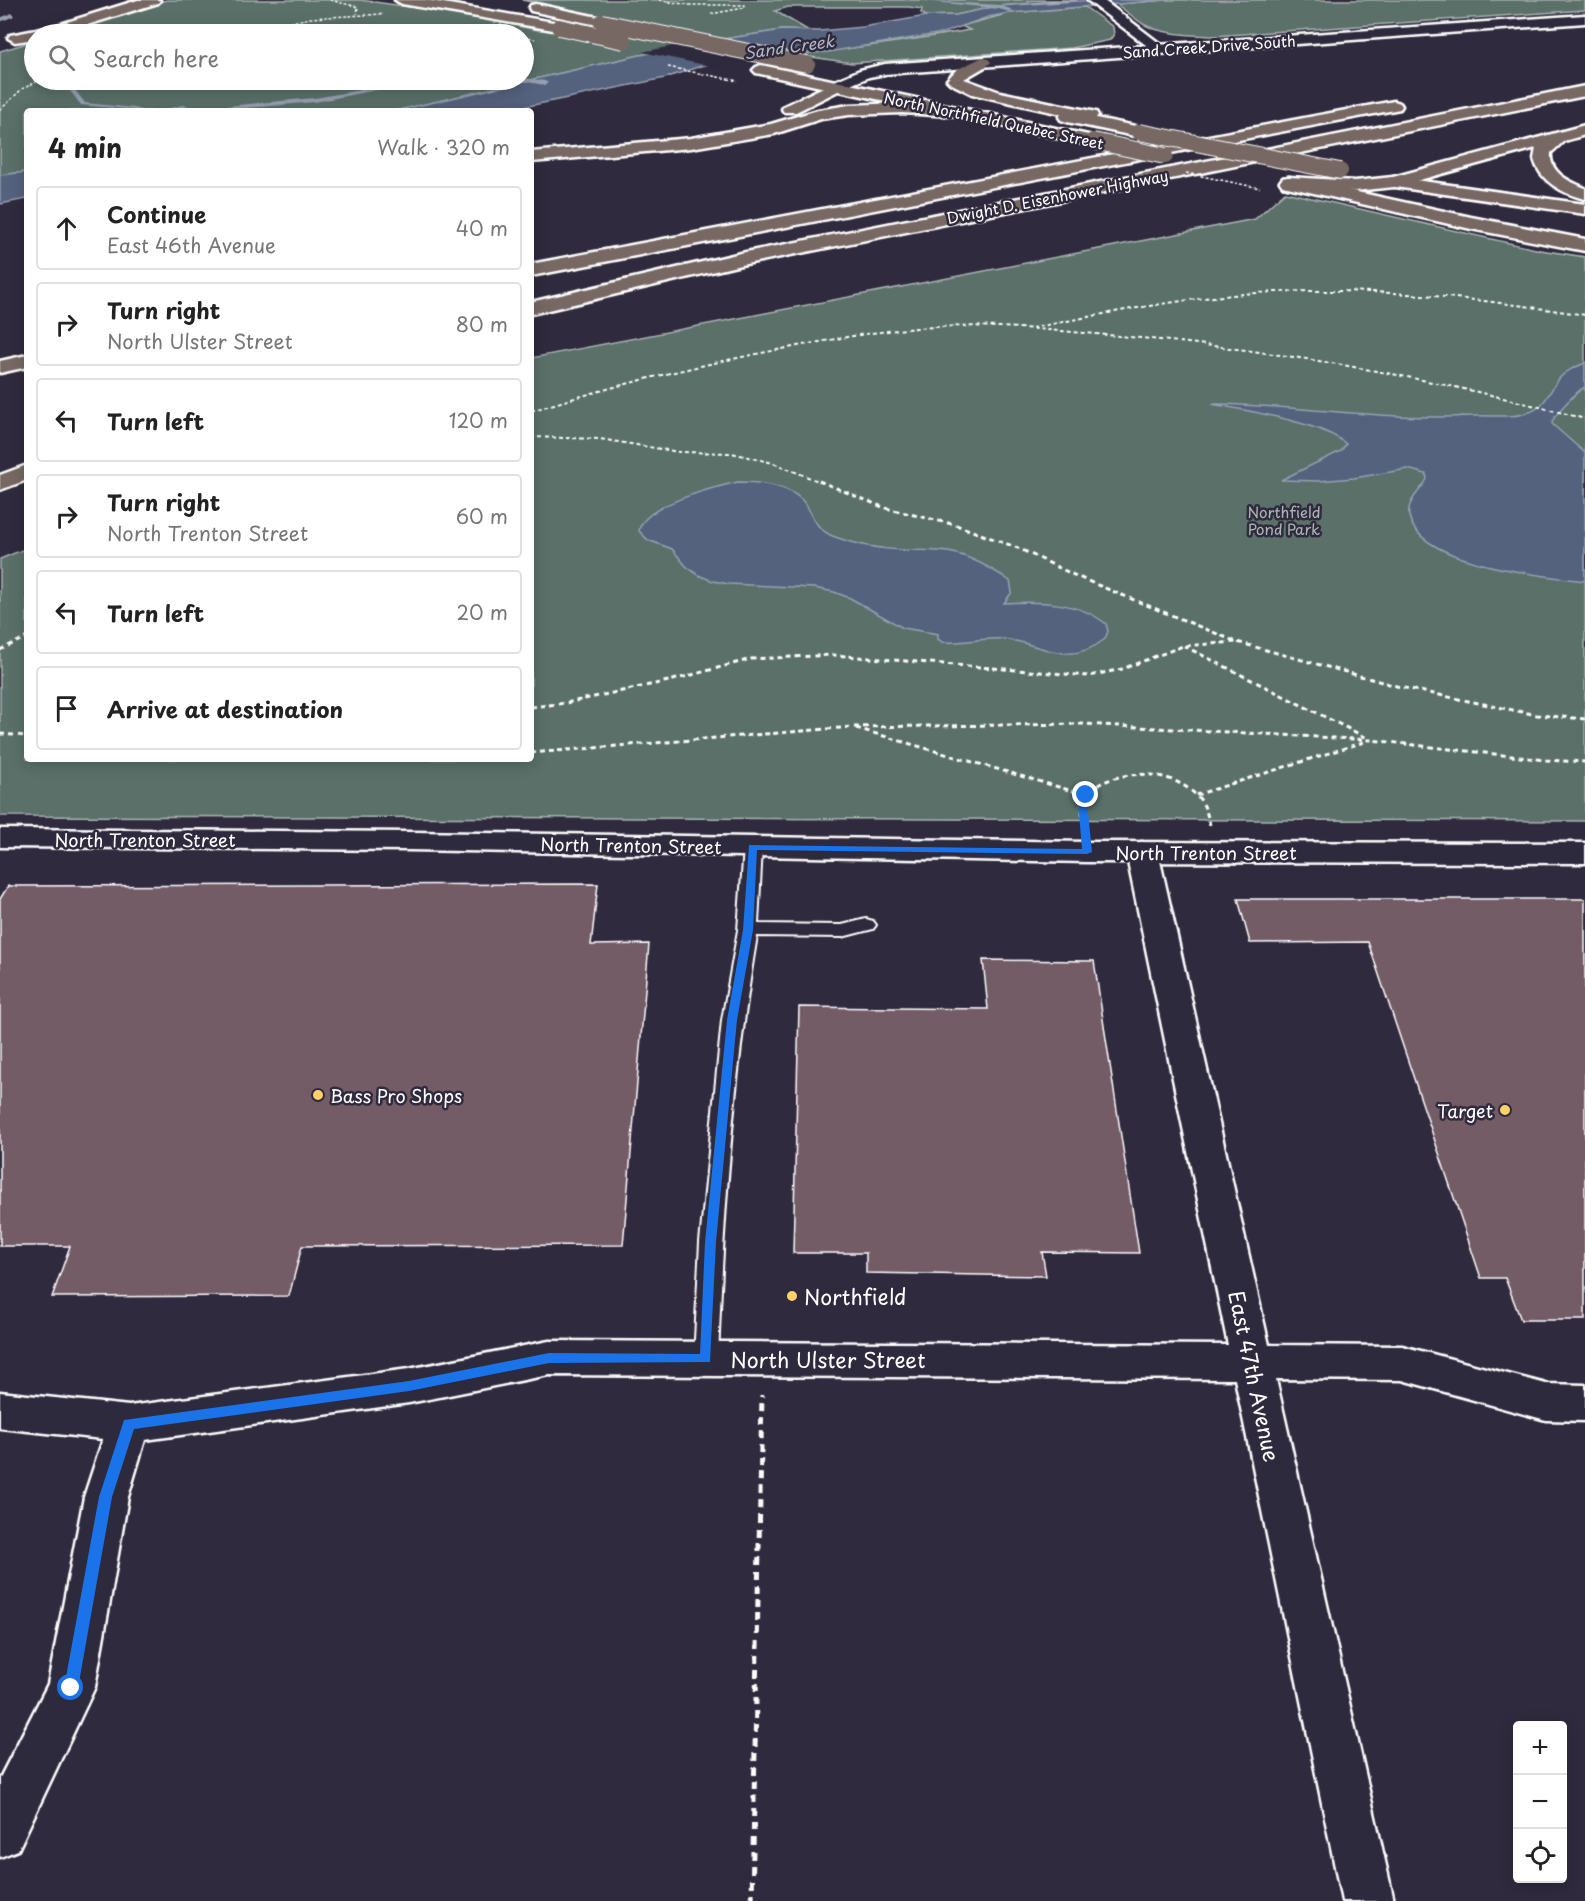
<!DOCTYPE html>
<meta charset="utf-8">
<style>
body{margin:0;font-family:"Playpen Sans",sans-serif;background:#f2f2f2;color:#222}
.controls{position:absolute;right:18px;bottom:18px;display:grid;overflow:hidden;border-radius:6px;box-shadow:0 3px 15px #0003}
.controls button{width:54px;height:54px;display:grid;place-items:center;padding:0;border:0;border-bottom:2px solid #e0e0e0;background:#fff;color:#222;font:30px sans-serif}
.stop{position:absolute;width:18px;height:18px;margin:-14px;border:4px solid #1a73e8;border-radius:50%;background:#fff}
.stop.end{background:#1a73e8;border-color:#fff;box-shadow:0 2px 6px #0008}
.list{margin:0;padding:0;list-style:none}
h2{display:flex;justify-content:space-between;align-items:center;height:78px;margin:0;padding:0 24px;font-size:26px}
h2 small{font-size:20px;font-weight:400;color:#767676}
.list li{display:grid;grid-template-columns:39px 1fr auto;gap:18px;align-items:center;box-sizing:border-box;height:84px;margin:0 12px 12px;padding:0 12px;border:2px solid #e0e0e0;border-radius:6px}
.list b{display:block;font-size:22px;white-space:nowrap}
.list p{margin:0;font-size:20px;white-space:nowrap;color:#767676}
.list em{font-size:20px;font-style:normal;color:#767676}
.icon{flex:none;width:33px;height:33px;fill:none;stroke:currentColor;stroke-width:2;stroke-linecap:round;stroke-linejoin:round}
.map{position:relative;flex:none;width:1585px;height:1901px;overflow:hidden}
.search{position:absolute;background:#fff;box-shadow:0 3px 15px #0003;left:24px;top:24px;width:510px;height:66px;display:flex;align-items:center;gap:15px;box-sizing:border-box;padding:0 21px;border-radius:33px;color:#767676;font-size:22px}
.panel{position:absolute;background:#fff;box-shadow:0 3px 15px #0003;left:24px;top:108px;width:510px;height:654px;border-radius:6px}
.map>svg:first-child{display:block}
.green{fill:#5a6f69;stroke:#acb7b4;stroke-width:1.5}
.water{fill:#54627e;stroke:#98a1b2;stroke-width:1.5}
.pier{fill:#2f2a3d}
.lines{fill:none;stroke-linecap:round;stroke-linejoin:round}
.stream{fill:#98a1b2;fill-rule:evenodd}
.building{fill:#735b66;stroke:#fff;stroke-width:1.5}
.lane-casing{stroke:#fff;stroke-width:4}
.street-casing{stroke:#fff;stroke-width:5}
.secondary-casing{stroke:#fff;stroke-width:5}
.primary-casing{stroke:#fff;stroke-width:5}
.highway-casing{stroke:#fff;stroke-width:5}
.path-far3{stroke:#fff;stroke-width:1.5;stroke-dasharray:3 2;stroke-linecap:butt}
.path-far2{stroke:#fff;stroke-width:2;stroke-dasharray:4 3;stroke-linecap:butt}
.path-far1{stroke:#fff;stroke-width:3;stroke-dasharray:5 4;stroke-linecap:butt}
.path{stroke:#fff;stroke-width:5;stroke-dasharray:8 6;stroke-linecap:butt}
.lane{fill:#2f2a3d;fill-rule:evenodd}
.street{fill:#2f2a3d;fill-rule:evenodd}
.secondary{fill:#2f2a3d;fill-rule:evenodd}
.primary{fill:#776864;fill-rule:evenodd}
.highway{fill:#776864;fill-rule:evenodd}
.primary-bridge-casing{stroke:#fff;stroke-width:18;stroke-linecap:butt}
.path-bridge{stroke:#fff;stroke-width:1.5;stroke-dasharray:3 2;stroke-linecap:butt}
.primary-bridge{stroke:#776864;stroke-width:16}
.route{fill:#1a73e8}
.poi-dot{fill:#ffd166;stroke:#2f2a3d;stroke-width:2}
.labels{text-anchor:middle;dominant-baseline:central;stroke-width:5;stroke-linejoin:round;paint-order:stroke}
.far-street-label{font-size:15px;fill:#fff;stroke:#2f2a3d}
.far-park-label{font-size:15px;fill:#acb7b4;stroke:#2f2a3d}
.far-water-label{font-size:16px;font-style:italic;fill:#b2b8c5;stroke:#2f2a3d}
.street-label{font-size:18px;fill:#fff;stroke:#2f2a3d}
.poi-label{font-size:18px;fill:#fff;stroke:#2f2a3d;text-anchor:start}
.near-poi-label{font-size:21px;fill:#fff;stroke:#2f2a3d;text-anchor:start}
.near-street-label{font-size:21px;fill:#fff;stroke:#2f2a3d}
</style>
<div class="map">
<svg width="1585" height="1901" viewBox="0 0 1585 1901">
<rect width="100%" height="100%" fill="#2f2a3d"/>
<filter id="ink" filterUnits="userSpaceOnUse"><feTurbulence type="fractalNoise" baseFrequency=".0167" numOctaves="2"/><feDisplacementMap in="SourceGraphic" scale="12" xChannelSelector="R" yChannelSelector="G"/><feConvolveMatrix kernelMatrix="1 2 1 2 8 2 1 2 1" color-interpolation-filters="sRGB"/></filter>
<g filter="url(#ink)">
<g class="green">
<path d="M167 0H360L453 13 538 30 616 19 522 0H1076L1078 1H1057L998 6 956 15 926 16 921 13 922 9 909 7H788L775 11 809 31 782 30 730 38 640 55 395 111H27V172L0 175V51L34 41V80H524V34H56L133 8Z"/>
<path d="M1166 0H1585V10L1214 36C1193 35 1163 35 1143 24 1134 18 1125 10 1116 4Z"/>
<path d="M1085 7 1113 27 1114 34 1110 40 1072 48 852 63 791 54C852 50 910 40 970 30L961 26 1010 13Z"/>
<path d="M1285 192 1540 250 1585 257V821L0 816V559L27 548V759H531V358L1255 219Z"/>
</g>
<g class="water">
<path d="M1094 0H1166L1010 13 988 17 943 33 828 52 751 57 701 66 665 78 504 111H395L640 55 730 38 782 30 819 31 863 27 926 16 956 15 998 6Z"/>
<path d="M27 172V199L0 204V175Z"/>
<path d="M1585 363V387C1577 391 1552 416 1552 424L1585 453V581C1545 576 1419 565 1409 516 1406 501 1421 491 1427 479L1426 474 1408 469 1354 478 1319 481 1281 480 1341 451 1346 444C1325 423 1243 410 1212 404 1299 405 1386 421 1473 416 1492 415 1515 419 1532 411 1545 406 1550 390 1558 380 1565 371 1575 367 1585 363Z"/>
<path d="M738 482C761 482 795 485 808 508 815 522 819 531 835 537 857 545 878 549 902 550 920 551 939 549 957 554 975 559 994 570 1010 581L1012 592 1004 603C1038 601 1079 601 1106 624L1108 631 1105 639C1067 669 1042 643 1003 639 983 637 963 644 942 642L938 639V634L903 628 850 598 834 592 814 588 729 584 713 581 698 575 686 566 672 549 648 540 639 531C642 505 715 487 738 482Z"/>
</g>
<path class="pier" d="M713 38 751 60 714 67 642 52Z"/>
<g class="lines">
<g class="stream">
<path d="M916 0 999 5 1013 10 1010 12 999 9Z"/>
<path d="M12 13 14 16 0 22V18Z"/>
<path d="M524 78 545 81 548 83 545 85 521 81Z"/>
<path d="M47 80 72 86 85 103 135 108 145 111 81 105 68 88 47 82Z"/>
<path d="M417 80H427L315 102 211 111 187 108 159 111 182 105 203 108 315 98Z"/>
</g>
</g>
<g class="building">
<path d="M598 884 591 945 649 944 623 1245 302 1246 289 1296 52 1297 70 1246H0V899L8 886Z"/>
<path d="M1238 899H1585V1320H1521L1505 1278H1481L1368 942 1250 943Z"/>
<path d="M983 960 1094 961 1139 1253 1042 1252 1046 1276 866 1273V1253H793L799 1007 988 1009Z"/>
</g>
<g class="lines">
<g class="lane-casing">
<path id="lane" d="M753 841 759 843 762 847 758 924 842 925 866 919 873 921 876 925 873 929 842 937 757 936C733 1076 723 1218 718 1359L715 1366 706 1369 697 1366 694 1359 700 1242 722 1020 738 930 744 847 747 843Z"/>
</g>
<g class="street-casing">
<g id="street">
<path d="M1087 0H1103L1167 49 1165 52H1155Z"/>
<path d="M1142 842 1153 845 1158 852 1269 1345 1402 1346 1546 1384 1585 1385V1421L1546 1420 1402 1380 1276 1379 1394 1901H1342L1235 1379 549 1375 409 1403 145 1440 128 1497 95 1687 18 1850 0 1857V1778L48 1684 84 1497 103 1439 0 1428V1392L129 1406 409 1369 549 1341 1228 1345 1126 852 1131 845Z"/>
</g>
</g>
<g class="secondary-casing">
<g id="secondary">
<path d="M1585 15V23L885 74 869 77 836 91 828 86 830 83 860 70 885 64Z"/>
<path d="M0 829 409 832 1087 842 1585 843V863L1087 862 409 850 0 847Z"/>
</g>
</g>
<g class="primary-casing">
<g id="primary">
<path d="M395 0H426L559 23 566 27 559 31 402 4Z"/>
<path d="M536 4 607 19 609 22 602 26 531 11 529 8 531 5Z"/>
<path d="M983 57 988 59 991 62 988 65 964 79 1000 92 1096 112 1098 115 1096 118 1145 128 1147 132 1139 137 1067 122 1061 120 1059 117 1061 114 972 94 950 83 947 80 956 70Z"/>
<path d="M761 65 1093 136 1101 141 1093 146 756 73 753 70 756 67Z"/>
<path d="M1289 177 1471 217 1585 239V251L1471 229 1283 186 1280 182 1283 178Z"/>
<path d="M1394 177 1585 204V214L1388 186 1385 182 1388 178Z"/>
</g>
</g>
<g class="highway-casing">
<g id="highway">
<path d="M138 0H160L158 3 58 34H34V39L15 42 8 38 10 35 51 27Z"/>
<path d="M836 81 844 86 842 89 796 112H784L782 109 784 106Z"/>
<path d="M1585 86V96L741 265 531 314V302L741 253Z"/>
<path d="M1394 101 1400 103 1402 106 1400 109 531 276V264Z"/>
<path d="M902 103 950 106 958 111 950 116 902 113 849 115 821 119 774 134 691 148 531 162V152L691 138 771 124 818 110 849 105Z"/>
<path d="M1585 125V135L1564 141 1551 153C1549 173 1569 181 1585 188V199C1564 194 1540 182 1534 159L1536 148 1394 187 1355 191 1289 187 1283 186 1280 182 1283 178 1289 177 1355 181 1393 177Z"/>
<path d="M27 355V367L0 373V361Z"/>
<path d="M27 465V480L0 490V475Z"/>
</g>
</g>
<g class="path-far3">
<path d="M330 0 358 7 357 14"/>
<path d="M659 0 689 5H745L744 8 710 14"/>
<path d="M236 34 310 18 384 14"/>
<path d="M728 79 738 81"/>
<path d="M0 110 22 89 40 80"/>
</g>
<g class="path-far2">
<path d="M1032 328C1107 313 1182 298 1258 293 1367 286 1477 298 1585 315"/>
<path d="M531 411C612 386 694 366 777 350 829 340 883 329 936 327 997 324 1059 331 1119 336 1277 350 1432 377 1585 419"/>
<path d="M531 437 600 439 679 452 732 453 773 463 823 483"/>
</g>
<g class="path-far1">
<path d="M819 481 885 508 956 525 1018 548 1078 577 1237 642 1400 687 1537 715 1585 719"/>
<path d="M1184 646 1367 738"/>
<path d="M0 650 27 637"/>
<path d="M531 707 566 703 673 680 751 659 833 655 1089 676 1122 669 1183 646 1236 642"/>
<path d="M856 728 1086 795"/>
<path d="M0 734 27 736"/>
<path d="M531 753 852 727 1084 724 1371 740 1546 760 1585 762"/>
<path d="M1196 795 1367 741"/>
<path d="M1084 824C1083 815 1080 804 1085 796 1089 790 1097 785 1104 782 1134 769 1172 772 1196 795 1205 803 1207 814 1210 825"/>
</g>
<path class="path" d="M752 1901 762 1395"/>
<use href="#lane" class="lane"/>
<use href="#street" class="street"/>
<use href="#secondary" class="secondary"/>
<use href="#primary" class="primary"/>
<use href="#highway" class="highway"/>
<g class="primary-bridge-casing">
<g id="primary-bridge">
<path d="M602 22 807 64"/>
<path d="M559 27 624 41"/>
<path d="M1139 132 1340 171"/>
<path d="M1093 141 1165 156"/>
</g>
</g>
<g class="path-bridge">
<path d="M524 36 535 39"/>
<path d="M668 67 728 79"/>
<path d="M1186 173 1260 188"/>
</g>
<use href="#primary-bridge" class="primary-bridge"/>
</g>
</g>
<path class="route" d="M1082 793 1090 795 1087 802 1092 852 1087 854 757 850 753 930 737 1020 716 1242 710 1362 549 1363 409 1391 134 1429 112 1497 78 1688 76 1692 71 1694 66 1692 64 1688 99 1497 124 1420 409 1381 549 1353 700 1354 705 1242 727 1020 743 930 749 845 1082 849 1078 802Z"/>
<g class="poi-dot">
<circle cx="318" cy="1095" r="6"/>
<circle cx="1505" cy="1110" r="6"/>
<circle cx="792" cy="1296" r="6"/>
</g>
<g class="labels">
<g class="far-street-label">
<text transform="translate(1209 46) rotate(-4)">Sand Creek Drive South</text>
<text transform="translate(994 120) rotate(12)">North Northfield Quebec Street</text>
<text transform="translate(1057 196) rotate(-11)">Dwight D. Eisenhower Highway</text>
</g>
<g class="far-park-label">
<text x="1284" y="511">Northfield<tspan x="1284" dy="17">Pond Park</tspan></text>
</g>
<g class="far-water-label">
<text transform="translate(789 46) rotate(-8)">Sand Creek</text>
</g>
<g class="street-label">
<text x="145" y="839">North Trenton Street</text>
<text transform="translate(631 845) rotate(1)">North Trenton Street</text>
<text x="1206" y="852">North Trenton Street</text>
</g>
<g class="poi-label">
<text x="330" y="1095">Bass Pro Shops</text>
<text x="1493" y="1110" text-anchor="end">Target</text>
</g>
<g class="near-poi-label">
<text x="804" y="1296">Northfield</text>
</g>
<g class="near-street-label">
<text x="828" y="1359">North Ulster Street</text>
<text transform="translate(1255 1376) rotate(78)">East 47th Avenue</text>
</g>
</g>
</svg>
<div class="controls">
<button>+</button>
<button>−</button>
<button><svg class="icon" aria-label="locate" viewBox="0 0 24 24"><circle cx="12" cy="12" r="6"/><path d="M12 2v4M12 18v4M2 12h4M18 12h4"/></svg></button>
</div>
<div class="stop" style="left:71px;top:1688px"></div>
<div class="stop end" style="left:1086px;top:795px"></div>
<div class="search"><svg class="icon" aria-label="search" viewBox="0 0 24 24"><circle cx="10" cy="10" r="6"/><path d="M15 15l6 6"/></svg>Search here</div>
<section class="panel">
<h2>4 min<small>Walk · 320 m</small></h2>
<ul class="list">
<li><svg class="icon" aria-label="ahead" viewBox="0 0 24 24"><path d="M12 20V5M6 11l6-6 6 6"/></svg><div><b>Continue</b><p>East 46th Avenue</p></div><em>40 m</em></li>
<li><svg class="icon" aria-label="right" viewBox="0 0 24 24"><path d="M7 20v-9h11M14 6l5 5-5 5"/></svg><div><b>Turn right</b><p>North Ulster Street</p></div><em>80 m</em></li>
<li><svg class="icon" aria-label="left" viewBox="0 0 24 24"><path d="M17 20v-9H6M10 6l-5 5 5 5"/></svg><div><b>Turn left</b></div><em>120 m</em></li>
<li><svg class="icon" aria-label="right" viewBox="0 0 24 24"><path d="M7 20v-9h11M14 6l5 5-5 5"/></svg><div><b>Turn right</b><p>North Trenton Street</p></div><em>60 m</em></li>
<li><svg class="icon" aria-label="left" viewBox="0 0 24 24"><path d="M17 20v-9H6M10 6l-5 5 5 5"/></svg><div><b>Turn left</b></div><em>20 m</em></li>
<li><svg class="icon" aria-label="arrive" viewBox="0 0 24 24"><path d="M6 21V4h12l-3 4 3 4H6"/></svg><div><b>Arrive at destination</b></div></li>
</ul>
</section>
</div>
